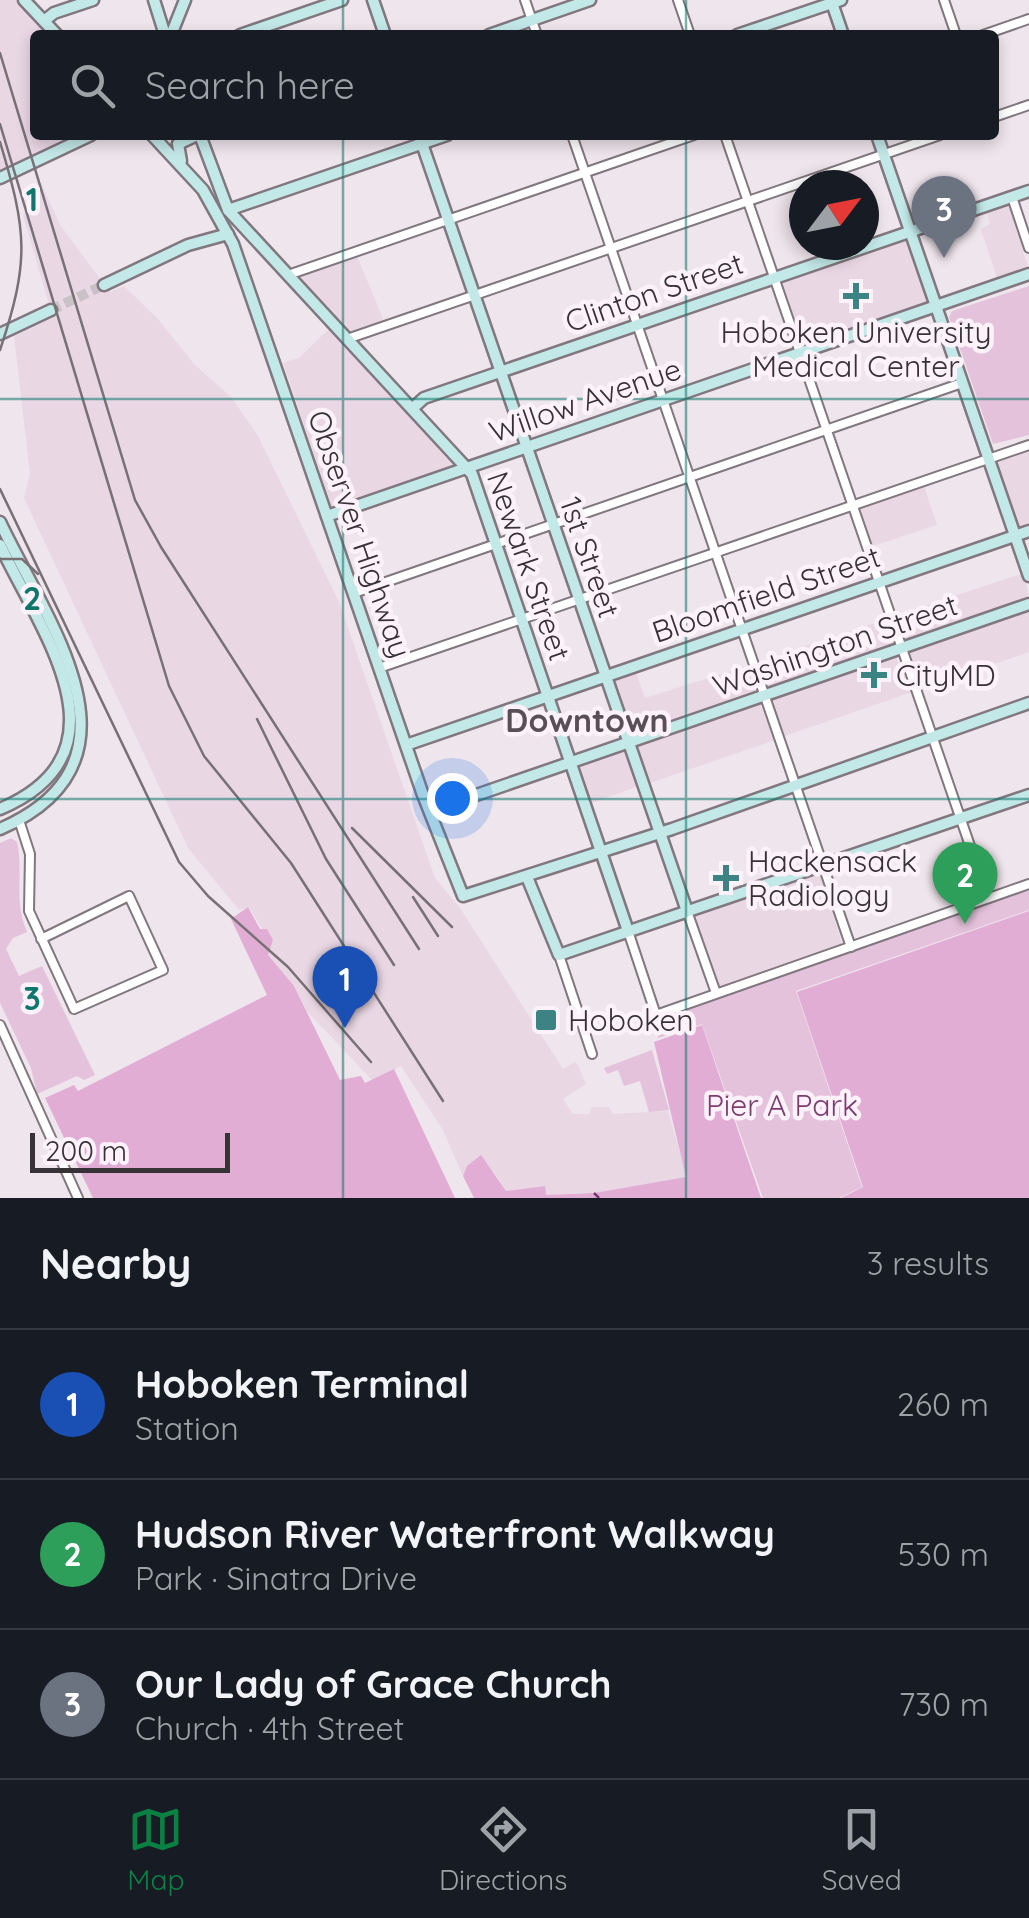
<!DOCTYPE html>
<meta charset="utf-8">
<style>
body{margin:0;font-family:Quicksand,sans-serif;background:#20242c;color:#f1f3f6}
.compass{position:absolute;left:789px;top:170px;width:90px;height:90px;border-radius:50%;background:#171b24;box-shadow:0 5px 15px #0003;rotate:58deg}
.scale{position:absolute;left:30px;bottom:25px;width:200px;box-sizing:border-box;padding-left:10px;border:5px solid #363235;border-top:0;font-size:28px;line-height:35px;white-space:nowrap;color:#363235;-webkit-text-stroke:8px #fdf2fa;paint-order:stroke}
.you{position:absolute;left:452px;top:798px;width:35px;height:35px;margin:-25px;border:8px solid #fff;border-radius:50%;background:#1a73e8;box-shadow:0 0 0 15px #1a73e833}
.badge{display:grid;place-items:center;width:65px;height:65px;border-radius:50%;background:#0b8043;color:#fff;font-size:32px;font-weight:700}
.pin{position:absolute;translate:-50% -82px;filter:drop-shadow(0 2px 5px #0008)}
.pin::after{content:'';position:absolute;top:52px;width:35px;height:30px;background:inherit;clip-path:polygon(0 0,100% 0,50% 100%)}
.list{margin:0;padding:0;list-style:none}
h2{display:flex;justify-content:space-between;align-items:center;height:130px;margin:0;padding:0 40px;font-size:42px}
h2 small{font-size:32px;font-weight:400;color:#9ea1a6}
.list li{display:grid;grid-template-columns:65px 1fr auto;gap:30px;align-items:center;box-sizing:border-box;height:150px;padding:0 40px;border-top:2px solid #363941}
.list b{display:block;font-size:38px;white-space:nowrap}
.list p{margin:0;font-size:32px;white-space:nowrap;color:#9ea1a6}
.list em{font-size:32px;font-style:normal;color:#9ea1a6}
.icon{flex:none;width:55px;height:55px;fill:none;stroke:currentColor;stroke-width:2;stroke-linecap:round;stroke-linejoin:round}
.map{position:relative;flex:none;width:1029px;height:1198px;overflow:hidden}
.search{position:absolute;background:#171b24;box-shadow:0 5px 15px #0003;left:30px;right:30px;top:30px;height:110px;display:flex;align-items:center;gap:25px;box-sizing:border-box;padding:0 35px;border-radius:10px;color:#9ea1a6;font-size:38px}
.sheet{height:580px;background:#171b24}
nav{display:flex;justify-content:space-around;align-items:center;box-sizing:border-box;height:140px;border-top:2px solid #363941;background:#171b24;font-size:28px;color:#9ea1a6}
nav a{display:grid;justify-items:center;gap:5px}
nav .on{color:#0b8043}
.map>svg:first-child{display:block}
.built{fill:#e9d7e4}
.green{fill:#e4c2db}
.water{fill:#e1add4}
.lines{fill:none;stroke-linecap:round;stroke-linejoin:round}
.ferry{stroke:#783a6c;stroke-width:2.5;stroke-dasharray:12 10;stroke-linecap:butt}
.secondary-tunnel{stroke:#cac1c7;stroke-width:10;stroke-dasharray:10 5;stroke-linecap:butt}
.street-casing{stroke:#81777e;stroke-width:12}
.secondary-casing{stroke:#81777e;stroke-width:15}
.street{stroke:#fff;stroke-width:8}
.secondary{stroke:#c3e8e8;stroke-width:10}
.tram{stroke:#777176;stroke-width:2.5}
.rail{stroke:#777176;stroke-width:2.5}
.grid{fill:none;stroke:#0f766e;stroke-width:2.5;stroke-opacity:0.55}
.poi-dot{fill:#3c8484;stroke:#fdf2fa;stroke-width:4}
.labels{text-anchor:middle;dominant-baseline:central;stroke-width:9;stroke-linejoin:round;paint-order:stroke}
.street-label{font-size:30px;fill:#363235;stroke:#fdf2fa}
.poi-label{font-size:30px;fill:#363235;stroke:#fdf2fa;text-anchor:start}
.park-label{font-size:30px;fill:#7b3c6e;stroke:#fdf2fa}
.neighbourhood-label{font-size:32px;font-weight:bold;fill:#585056;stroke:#fdf2fa}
.grid-label{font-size:32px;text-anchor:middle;font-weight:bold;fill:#0f766e;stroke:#fdf2fa;stroke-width:9;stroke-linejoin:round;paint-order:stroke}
</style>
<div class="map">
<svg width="1029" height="1198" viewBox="0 0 1029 1198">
<rect width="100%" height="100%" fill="#efe5ec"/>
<g class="built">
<path d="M0 0H16L50 35H35V135H76L0 171Z"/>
<path d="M41 183 60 225 110 292 124 286 158 319 194 364 231 397 258 436 339 602 435 878 460 908 563 1069 575 1062 578 1065 586 1084 563 1099 573 1114H589L592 1107H609L613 1114 668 1111 687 1177 594 1193 545 1195 544 1186 506 1191 494 1172 467 1166 463 1176 443 1130 401 1066 372 1080 307 1011 294 986 268 955 264 932 249 907 239 910 188 848 24 498 30 474 14 336 53 318 23 215Z"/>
<path d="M1008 203 1029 270 998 281 981 229 990 224 986 210Z"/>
<path d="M906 237 929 304 803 347 780 281Z"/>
<path d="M357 256 384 321 349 332 299 277Z"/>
<path d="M330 328 458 465 332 507 283 363 299 358Z"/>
<path d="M1029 450V526L1018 529 993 459Z"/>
<path d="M924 486 937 525 870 547 859 508Z"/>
<path d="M1024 573 1029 599 908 641 902 639 894 616Z"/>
<path d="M1029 610V652L920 690 910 651Z"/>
<path d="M887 619 895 641 892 646 774 687 765 685 757 662Z"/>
<path d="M895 656 912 692 782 737 772 699Z"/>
<path d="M750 665 756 693 631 736 611 678 635 670 645 698Z"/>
<path d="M759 703 775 740 647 784 636 745Z"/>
<path d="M625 750 639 786 589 804 578 765Z"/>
<path d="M819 872 843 946 719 987 693 916Z"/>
</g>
<g class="green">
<path d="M1029 286V435L993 444 949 317 952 311Z"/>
<path d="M11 838 17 842C24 874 13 900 27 932L13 938 6 949 19 976 42 966 95 1075 84 1080 77 1076 37 1094 31 1068 0 1003V843Z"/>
<path d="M1029 890V910L796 991 862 1187 839 1198H763L702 1024 658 1038 657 1017Z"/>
<path d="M652 1050 669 1110 649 1112 640 1081 624 1086 618 1070 607 1074 604 1068Z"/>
</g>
<g class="water">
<path d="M248 907 260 929H267L273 940 268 955 294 986 340 1080 361 1076 365 1083 394 1069 455 1198H93L45 1098 74 1085 78 1091 267 995 231 919Z"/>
<path d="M1029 911V1198H841L863 1187 797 992Z"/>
<path d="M702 1025 761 1198H474L463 1176 467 1166 481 1155 506 1191 545 1186 546 1195 594 1193 686 1177 654 1042Z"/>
</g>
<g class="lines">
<path class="ferry" d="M594 1193 599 1198"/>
<path class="secondary-tunnel" d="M51 310 104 285"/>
<g class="street-casing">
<g id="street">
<path d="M525 0 537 35"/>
<path d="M678 0 690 35"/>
<path d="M944 0 956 35"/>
<path d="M983 35 1029 19"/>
<path d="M994 117 1029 105"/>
<path d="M572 135 851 947"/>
<path d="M725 135 988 898"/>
<path d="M1012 197 1029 248"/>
<path d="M288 275 694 135"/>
<path d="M347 339 940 135"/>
<path d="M354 593 962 383"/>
<path d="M379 668 1029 445"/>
<path d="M19 820 30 854 29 911 70 1000 74 1009 163 970 129 896 41 939"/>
<path d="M687 911 716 993"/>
<path d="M628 931 656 1015 1029 884"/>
<path d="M559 955 592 1054"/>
<path d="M0 1025 78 1198"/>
</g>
</g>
<g class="secondary-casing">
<g id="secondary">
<path d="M24 0 57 35"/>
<path d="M154 0 165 35"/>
<path d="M373 0 385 35"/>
<path d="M831 0 843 35"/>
<path d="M44 21 54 13 93 0"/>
<path d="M171 35 185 0"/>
<path d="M240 35 342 0"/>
<path d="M489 35 590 0"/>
<path d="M737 35 841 0"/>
<path d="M152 135 203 190 233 244 423 795 463 896 672 829 1029 703"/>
<path d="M200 135 228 210 472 474 628 931"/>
<path d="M419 135 687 911"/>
<path d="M877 135 1029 576"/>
<path d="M181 161 178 144 197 135"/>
<path d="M0 178 91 135"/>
<path d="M228 210 447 135"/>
<path d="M104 285 188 245 228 234"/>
<path d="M0 334 51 310"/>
<path d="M413 408 424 398 1029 191"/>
<path d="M327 516 1029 274"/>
<path d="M0 522C49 626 154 762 0 829"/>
<path d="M0 545C42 634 134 752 0 809"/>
<path d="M406 745 1029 531"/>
<path d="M430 811 1029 604"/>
<path d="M527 877 559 955 1029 795"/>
</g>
</g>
<use href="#street" class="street"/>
<use href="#secondary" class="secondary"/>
<g class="tram">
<path d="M0 142C27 232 30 260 0 350"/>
<path d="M0 489 179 862 208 896 288 967 371 1062"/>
<path d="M0 559H22L38 574"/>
</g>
<g class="rail">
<path d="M0 53 135 500 161 547 419 949"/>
<path d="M0 124 169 686 204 756 291 863 443 1101"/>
<path d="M257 719 326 859 394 965"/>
<path d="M352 828 452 927"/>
<path d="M413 897 438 936"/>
</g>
</g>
<path class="grid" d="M343 0V35M686 0V35M343 135V1198M686 135V1198M0 399H1029M0 799H1029"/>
<g class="poi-dot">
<path d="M851 281h10v10h10v10h-10v10h-10v-10h-10v-10h10z"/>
<path d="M869 660h10v10h10v10h-10v10h-10v-10h-10v-10h10z"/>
<path d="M721 863h10v10h10v10h-10v10h-10v-10h-10v-10h10z"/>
<rect x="534" y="1008" width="24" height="24" rx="5"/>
</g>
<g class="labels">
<g class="street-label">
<text transform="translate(654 292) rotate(-19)">Clinton Street</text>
<text transform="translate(585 400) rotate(-19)">Willow Avenue</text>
<text transform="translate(360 534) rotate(71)">Observer Highway</text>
<text transform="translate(590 557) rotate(71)">1st Street</text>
<text transform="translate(529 566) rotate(71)">Newark Street</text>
<text transform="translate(766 594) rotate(-19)">Bloomfield Street</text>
<text transform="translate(835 645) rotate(-19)">Washington Street</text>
</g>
<g class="poi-label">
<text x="856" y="332" text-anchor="middle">Hoboken University<tspan x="856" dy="34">Medical Center</tspan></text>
<text x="896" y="675">CityMD</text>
<text x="748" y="861">Hackensack<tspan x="748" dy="34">Radiology</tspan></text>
<text x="568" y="1020">Hoboken</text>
</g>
<g class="park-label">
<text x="782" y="1105">Pier A Park</text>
</g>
<g class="neighbourhood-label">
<text x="587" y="720">Downtown</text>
</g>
</g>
<g class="grid-label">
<text x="32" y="211">1</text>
<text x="32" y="610">2</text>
<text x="32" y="1010">3</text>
</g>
</svg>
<svg class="compass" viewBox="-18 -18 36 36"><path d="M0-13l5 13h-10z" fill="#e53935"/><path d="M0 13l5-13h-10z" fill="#9ea1a6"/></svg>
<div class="scale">200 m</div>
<div class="you"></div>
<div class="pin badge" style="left:345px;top:1028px;background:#1a4fb4">1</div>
<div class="pin badge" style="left:965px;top:924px;background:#2e9e5b">2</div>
<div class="pin badge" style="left:944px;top:258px;background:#6b7280">3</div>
<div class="search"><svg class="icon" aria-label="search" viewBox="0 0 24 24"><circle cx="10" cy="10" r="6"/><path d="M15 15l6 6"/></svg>Search here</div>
</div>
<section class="sheet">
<h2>Nearby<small>3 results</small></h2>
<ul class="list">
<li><span class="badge" style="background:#1a4fb4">1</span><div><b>Hoboken Terminal</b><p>Station</p></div><em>260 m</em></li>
<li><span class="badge" style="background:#2e9e5b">2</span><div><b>Hudson River Waterfront Walkway</b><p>Park · Sinatra Drive</p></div><em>530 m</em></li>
<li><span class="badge" style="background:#6b7280">3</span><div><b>Our Lady of Grace Church</b><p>Church · 4th Street</p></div><em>730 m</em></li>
</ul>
</section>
<nav>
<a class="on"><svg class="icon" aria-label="map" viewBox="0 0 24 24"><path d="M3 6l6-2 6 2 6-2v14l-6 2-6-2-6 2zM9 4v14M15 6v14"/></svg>Map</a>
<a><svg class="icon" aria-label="directions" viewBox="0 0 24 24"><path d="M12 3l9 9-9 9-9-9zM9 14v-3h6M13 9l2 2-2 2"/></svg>Directions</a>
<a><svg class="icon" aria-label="saved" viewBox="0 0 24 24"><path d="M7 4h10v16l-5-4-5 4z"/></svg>Saved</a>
</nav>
